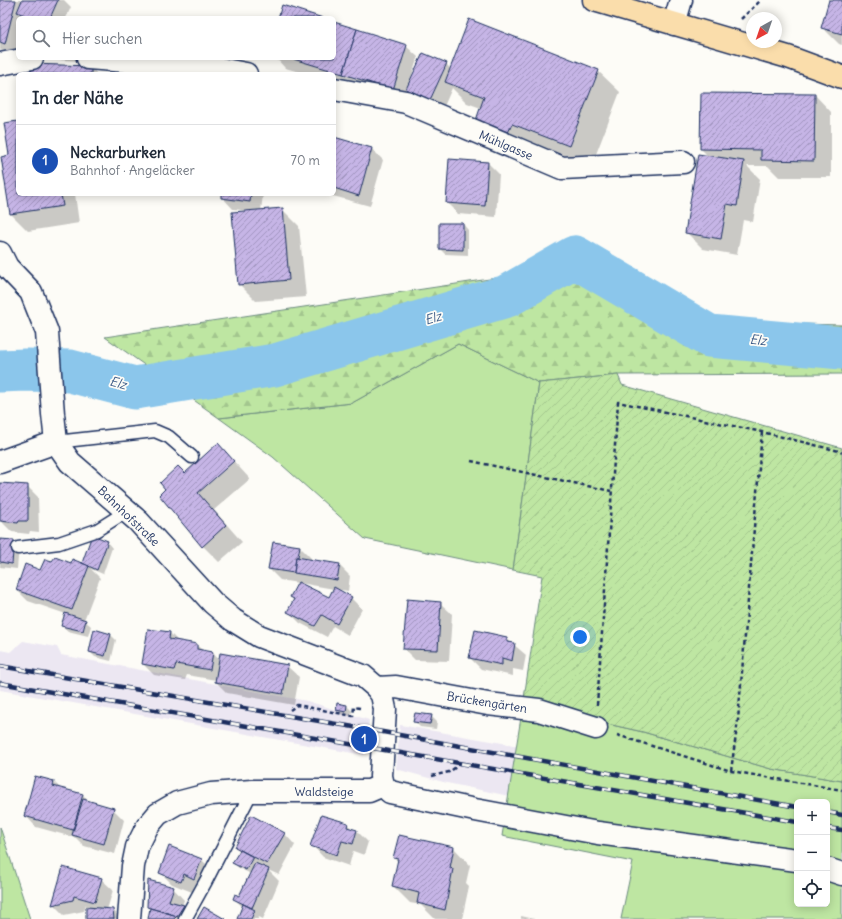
<!DOCTYPE html>
<html lang="de">
<meta charset="utf-8">
<style>
body{margin:0;font-family:Delius,sans-serif;background:#f2f2f3;color:#1f2937}
.controls{position:absolute;right:12px;bottom:12px;display:grid;overflow:hidden;border-radius:6px;box-shadow:0 2px 10px #0003}
.controls button{width:36px;height:36px;display:grid;place-items:center;padding:0;border:0;border-bottom:1px solid #e0e1e3;background:#fff;color:#1f2937;font:20px sans-serif}
.compass{position:absolute;left:746px;top:12px;width:36px;height:36px;border-radius:50%;background:#fff;box-shadow:0 2px 10px #0003;rotate:220deg}
.you{position:absolute;left:580px;top:637px;width:14px;height:14px;margin:-10px;border:3px solid #fff;border-radius:50%;background:#1a73e8;box-shadow:0 0 0 6px #1a73e833}
.badge{display:grid;place-items:center;width:26px;height:26px;border-radius:50%;background:#c8321e;color:#fff;font-size:13px;font-weight:700}
.pin{position:absolute;translate:-50% -50%;border:2px solid #fff;box-shadow:0 1px 4px #0006}
.list{margin:0;padding:0;list-style:none}
h2{display:flex;justify-content:space-between;align-items:center;height:52px;margin:0;padding:0 16px;font-size:17px}
h2 small{font-size:13px;font-weight:400;color:#747a83}
.list li{display:grid;grid-template-columns:26px 1fr auto;gap:12px;align-items:center;box-sizing:border-box;height:72px;padding:0 16px;border-top:1px solid #e0e1e3}
.list b{display:block;font-size:15px;white-space:nowrap}
.list p{margin:0;font-size:13px;white-space:nowrap;color:#747a83}
.list em{font-size:13px;font-style:normal;color:#747a83}
.icon{flex:none;width:22px;height:22px;fill:none;stroke:currentColor;stroke-width:2;stroke-linecap:round;stroke-linejoin:round}
.map{position:relative;flex:none;width:842px;height:919px;overflow:hidden}
.search{position:absolute;background:#fff;box-shadow:0 2px 10px #0003;left:16px;top:16px;width:320px;height:44px;display:flex;align-items:center;gap:10px;box-sizing:border-box;padding:0 14px;border-radius:6px;color:#747a83;font-size:15px}
.panel{position:absolute;background:#fff;box-shadow:0 2px 10px #0003;left:16px;top:72px;width:320px;height:124px;border-radius:6px}
.map>svg:first-child{display:block}
.built{fill:#ece7f2}
.grass{fill:#bee6a2;stroke:#6c8a80;fill-rule:evenodd}
.forest{fill:url(#forest-firs);stroke:#6c8a80}
.garden{fill:url(#garden-furrows);stroke:#6c8a80}
.shadow{fill:#0003;fill-rule:evenodd}
.lines{fill:none;stroke-linecap:round;stroke-linejoin:round}
.river{stroke:#8bc6eb;stroke-width:43}
.building{fill:url(#building-hatch);stroke:#1b2f5e}
.lane-casing{stroke:#1b2f5e;stroke-width:15}
.street-casing{stroke:#1b2f5e;stroke-width:25}
.primary-casing{stroke:#1b2f5e;stroke-width:25}
.path{stroke:#1b2f5e;stroke-width:2.5;stroke-dasharray:4 3;stroke-linecap:butt}
.lane{stroke:#fdfcf7;stroke-width:12}
.street{stroke:#fdfcf7;stroke-width:22}
.primary{stroke:#faddab;stroke-width:22}
.rail-casing{stroke:#1b2f5e;stroke-width:4.5}
.rail{stroke:#fdfcf7;stroke-width:3;stroke-dasharray:9;stroke-linecap:butt}
.labels{text-anchor:middle;dominant-baseline:central;stroke-width:3.5;stroke-linejoin:round;paint-order:stroke}
.street-label{font-size:12px;fill:#1b2f5e;stroke:#fdfcf7}
.water-label{font-size:13px;font-style:italic;fill:#3d5c88;stroke:#fdfcf7}
</style>
<div class="map">
<svg width="842" height="919" viewBox="0 0 842 919">
<defs>
<pattern id="forest-firs" width="22" height="20" patternUnits="userSpaceOnUse"><rect width="22" height="20" fill="#bee6a2"/><path d="M5 1l3.5 6h-7zM16 11l3.5 6h-7z" fill="#a3c68e"/></pattern>
<pattern id="garden-furrows" width="10" height="10" patternUnits="userSpaceOnUse"><rect width="10" height="10" fill="#bee6a2"/><path d="M-1 1l2-2M0 10L10 0M9 11l2-2" fill="none" stroke="#a3c68e"/></pattern>
<pattern id="building-hatch" width="6" height="6" patternUnits="userSpaceOnUse"><rect width="6" height="6" fill="#c6b5e6"/><path d="M-1 1l2-2M0 6l6-6M5 7l2-2" fill="none" stroke="#a094be"/></pattern>
</defs>
<rect width="100%" height="100%" fill="#fdfcf7"/>
<filter id="ink" filterUnits="userSpaceOnUse"><feTurbulence type="fractalNoise" baseFrequency=".025" numOctaves="2"/><feDisplacementMap in="SourceGraphic" scale="8" xChannelSelector="R" yChannelSelector="G"/><feConvolveMatrix kernelMatrix="1 2 1 2 8 2 1 2 1" color-interpolation-filters="sRGB"/></filter>
<g filter="url(#ink)">
<g class="built">
<path d="M23 641 57 647 61 655 307 701 369 720 364 755 0 690V650L10 652Z"/>
<path d="M400 725 592 759 797 802 567 808 447 783 396 769Z"/>
</g>
<g class="grass">
<path d="M458 344 539 383 513 570 365 539 273 457 219 418 352 403Z"/>
<path d="M523 705 643 732 771 769 842 781V919H621L633 862 502 836ZM797 802H827V904H797Z"/>
<path d="M0 827 30 919H0Z"/>
</g>
<path class="forest" d="M589 264 718 322 842 325V374L618 375 539 383 458 344 352 403 219 418 105 337Z"/>
<path class="garden" d="M618 375 622 385 842 448V781L771 769 643 732 523 705 542 576 513 570 539 383Z"/>
<g class="shadow">
<path d="M0 0H20L22 2 23 0H64L71 7 66 18H18V48L17 54 0 50Z"/>
<path d="M830 0H842V45L839 44 823 28Z"/>
<path d="M334 23 406 46 418 57 411 78H412L446 64 451 69 598 71 620 92 591 167 533 145 529 156 481 108 467 103 452 88 442 111 419 100 408 89 404 100 334 82V74H307L285 68 276 58H334Z"/>
<path d="M60 58H119V63L61 60Z"/>
<path d="M91 67 97 74H32Z"/>
<path d="M815 95 831 112V177H779L768 166H747L760 179 753 222 743 220 737 255 703 249 687 233 709 157 701 149Z"/>
<path d="M18 122V194H75L79 223 28 231 11 214 2 158 10 156Z"/>
<path d="M335 139 372 149 383 160 370 206 333 196 332 194H334Z"/>
<path d="M488 163 499 174 496 217 458 214 447 203Z"/>
<path d="M222 194H263L261 211 282 209 299 226 306 297 256 301 239 284 249 211 233 209 222 197Z"/>
<path d="M463 224 468 230V255L445 254 440 249Z"/>
<path d="M218 444 250 479 214 510 242 542 219 562 203 546 185 474Z"/>
<path d="M27 486 38 497 39 532 30 531 29 534 12 532 1 521Z"/>
<path d="M92 537 107 542 112 548 103 574 91 569 100 578 84 620 91 626 88 636 68 631 62 626 66 614 28 601 17 590 52 562 82 564Z"/>
<path d="M0 540 13 541 19 547 17 569 0 567Z"/>
<path d="M273 543 300 547 311 558V560L339 565 350 576 348 591 335 589 351 598 362 609 348 635 333 626 327 637 300 623 289 612 294 601 291 597 298 583 280 580 269 569ZM300 583 334 589 329 598Z"/>
<path d="M440 603 452 614 449 661 415 660 404 649Z"/>
<path d="M149 630 170 633 179 642 197 645 203 651 213 653 219 660 287 666 299 677 294 705 227 693 216 682V680L187 675 185 680 154 675 143 664Z"/>
<path d="M111 635 116 640 111 661 95 657 90 652Z"/>
<path d="M506 638 526 655 523 671 513 669V676L481 669 470 658Z"/>
<path d="M338 704 347 706 352 711 351 716 342 715 337 709Z"/>
<path d="M431 716 437 722 436 729 420 727 414 721Z"/>
<path d="M36 777 54 782 62 790 83 795 90 802 113 809 124 820 115 854 84 846 76 838 36 827 25 815Z"/>
<path d="M347 824 353 830 357 831 368 842 364 855 353 851 349 866 323 857 312 845Z"/>
<path d="M284 833 295 845 279 875 268 870 279 881 263 919 259 917 258 919H238L243 907 234 899 240 897 251 874 239 868 233 863 240 851 236 847Z"/>
<path d="M170 847 202 860 213 871 206 889 195 885 192 892 172 884 160 872Z"/>
<path d="M454 848 470 865 466 883 469 886 462 919H435L421 905 410 903 393 886 399 862 394 858Z"/>
<path d="M101 879 113 890 107 910H113L122 919H87L86 904 84 911 64 915 53 904Z"/>
<path d="M173 888 184 900 182 906 195 917 193 919H149L151 909 148 906Z"/>
<path d="M521 916 535 919H521Z"/>
</g>
<g class="lines">
<path class="river" d="M0 371 25 370 70 371 135 388 275 365 507 296 575 257 709 336 842 348"/>
</g>
<g class="building">
<path d="M0 0H16L5 44 0 42Z"/>
<path d="M22 0H58L50 18H31L17 12Z"/>
<path d="M829 0H842V34L821 28Z"/>
<path d="M282 5 323 18H278Z"/>
<path d="M469 19 599 70 569 146 512 124 507 135 475 123 484 97 445 82Z"/>
<path d="M334 22 357 29 343 74 290 58H334Z"/>
<path d="M357 29 407 45 393 90 343 74Z"/>
<path d="M423 53 447 63 430 100 406 89Z"/>
<path d="M31 64 91 66V74H31Z"/>
<path d="M701 93 815 94 814 161 761 160V150L700 149Z"/>
<path d="M18 121V194H61L63 206 10 214 1 157 9 155 4 123Z"/>
<path d="M334 137 372 148 359 196 334 188Z"/>
<path d="M698 154 744 161 737 206 727 204 721 239 685 233Z"/>
<path d="M449 159 488 162 485 206 446 203Z"/>
<path d="M221 194H251L250 202 221 198Z"/>
<path d="M283 208 289 280 238 285 232 212Z"/>
<path d="M439 223H463V250L439 249Z"/>
<path d="M218 443 234 461 198 493 226 525 202 547 159 495 165 489 160 483 178 466 185 473Z"/>
<path d="M0 483 28 485V521H19L18 523 0 521Z"/>
<path d="M92 535 108 541 97 570 82 563Z"/>
<path d="M0 539 14 540 12 564 0 562Z"/>
<path d="M273 542 300 546 298 557H296L294 573 268 569Z"/>
<path d="M55 557 71 563 72 559 89 566 72 610 16 590 25 564 40 570 45 559 52 561Z"/>
<path d="M296 557 340 564 337 580 294 573Z"/>
<path d="M298 582 329 597 334 587 352 597 337 624 322 615 315 626 287 612 294 599 290 597Z"/>
<path d="M407 599 441 602 438 650 403 649Z"/>
<path d="M65 613 86 620 83 631 61 626Z"/>
<path d="M94 629 111 634 105 656 89 652Z"/>
<path d="M148 629 170 632 169 639 197 644V649L213 652 210 670 176 664 174 670 142 664Z"/>
<path d="M475 630 507 637V642L515 643 512 661 502 658V665L469 658Z"/>
<path d="M220 653 288 665 283 694 215 682Z"/>
<path d="M337 703 347 705 346 712 336 710Z"/>
<path d="M415 713 432 715 430 724 413 722Z"/>
<path d="M35 776 54 781 53 786 83 794 73 830 24 816Z"/>
<path d="M83 799 114 808 104 844 72 835Z"/>
<path d="M251 815 285 833 267 864 235 847Z"/>
<path d="M321 815 348 823 347 827 357 830 353 844 342 841 337 855 310 846Z"/>
<path d="M399 835 454 847 450 868 453 869 445 910 417 903 419 893 392 886 398 859 393 858Z"/>
<path d="M169 846 202 859 194 879 184 874 181 882 159 873Z"/>
<path d="M240 850 253 857 246 870 232 863Z"/>
<path d="M255 863 269 869 252 908 233 899 235 894 239 896Z"/>
<path d="M63 867 102 878 95 902 74 896 73 900 52 905Z"/>
<path d="M148 880 174 887 169 901 184 905 177 916 147 907Z"/>
<path d="M243 904 255 910 251 919H237Z"/>
<path d="M86 907 113 909 114 919H86Z"/>
<path d="M204 907 225 919H197Z"/>
<path d="M150 908 177 916 174 919H148Z"/>
</g>
<g class="lines">
<g class="lane-casing">
<g id="lane">
<path d="M56 442 155 431 169 437 192 457"/>
<path d="M18 548 59 543 97 530 127 511"/>
<path d="M185 919 206 881 252 791"/>
</g>
</g>
<g class="street-casing">
<g id="street">
<path d="M674 24 681 0"/>
<path d="M88 58 214 68 246 74"/>
<path d="M0 64 32 58"/>
<path d="M334 89 406 102 562 168 683 162"/>
<path d="M0 253 7 267 31 292 47 332 53 414 56 442 70 462 138 521 213 603 233 620 259 636 363 676 377 688 382 695 385 709 381 776 383 785"/>
<path d="M0 462 56 442"/>
<path d="M377 688 396 687 488 704 539 710 596 728"/>
<path d="M383 785 390 792 475 810 598 833 797 860"/>
<path d="M827 869 842 874"/>
<path d="M129 919 133 866 137 847 147 827 158 814 177 803 211 794 252 791H369L383 785"/>
</g>
</g>
<g class="primary-casing">
<path id="primary" d="M594 0 788 57 842 77"/>
</g>
<g class="path">
<path d="M741 19 761 0"/>
<path d="M471 461 611 491"/>
<path d="M597 705 618 402 762 432 839 451 842 453"/>
<path d="M290 710 297 705 353 716 354 707 360 708"/>
<path d="M617 735 731 771 842 790"/>
<path d="M731 771 738 720 762 432"/>
<path d="M432 776 449 772 456 767"/>
</g>
<use href="#lane" class="lane"/>
<use href="#street" class="street"/>
<use href="#primary" class="primary"/>
<g class="rail-casing">
<g id="rail">
<path d="M0 666 383 732 797 807"/>
<path d="M0 683 797 822"/>
<path d="M827 812 842 815"/>
<path d="M827 828 842 830"/>
</g>
</g>
<use href="#rail" class="rail"/>
</g>
</g>
<g class="labels">
<g class="street-label">
<text transform="translate(506 145) rotate(23)">Mühlgasse</text>
<text transform="translate(129 516) rotate(44)">Bahnhofstraße</text>
<text transform="translate(487 702) rotate(9)">Brückengärten</text>
<text x="324" y="791">Waldsteige</text>
</g>
<g class="water-label">
<text transform="translate(433 318) rotate(-16)">Elz</text>
<text transform="translate(758 340) rotate(5)">Elz</text>
<text transform="translate(118 383) rotate(14)">Elz</text>
</g>
</g>
</svg>
<div class="controls">
<button>+</button>
<button>−</button>
<button><svg class="icon" aria-label="locate" viewBox="0 0 24 24"><circle cx="12" cy="12" r="6"/><path d="M12 2v4M12 18v4M2 12h4M18 12h4"/></svg></button>
</div>
<svg class="compass" viewBox="-18 -18 36 36"><path d="M0-13l5 13h-10z" fill="#e53935"/><path d="M0 13l5-13h-10z" fill="#747a83"/></svg>
<div class="you"></div>
<div class="pin badge" style="left:364px;top:739px;background:#1a4fb4">1</div>
<div class="search"><svg class="icon" aria-label="search" viewBox="0 0 24 24"><circle cx="10" cy="10" r="6"/><path d="M15 15l6 6"/></svg>Hier suchen</div>
<section class="panel">
<h2>In der Nähe<small></small></h2>
<ul class="list">
<li><span class="badge" style="background:#1a4fb4">1</span><div><b>Neckarburken</b><p>Bahnhof · Angeläcker</p></div><em>70 m</em></li>
</ul>
</section>
</div>
